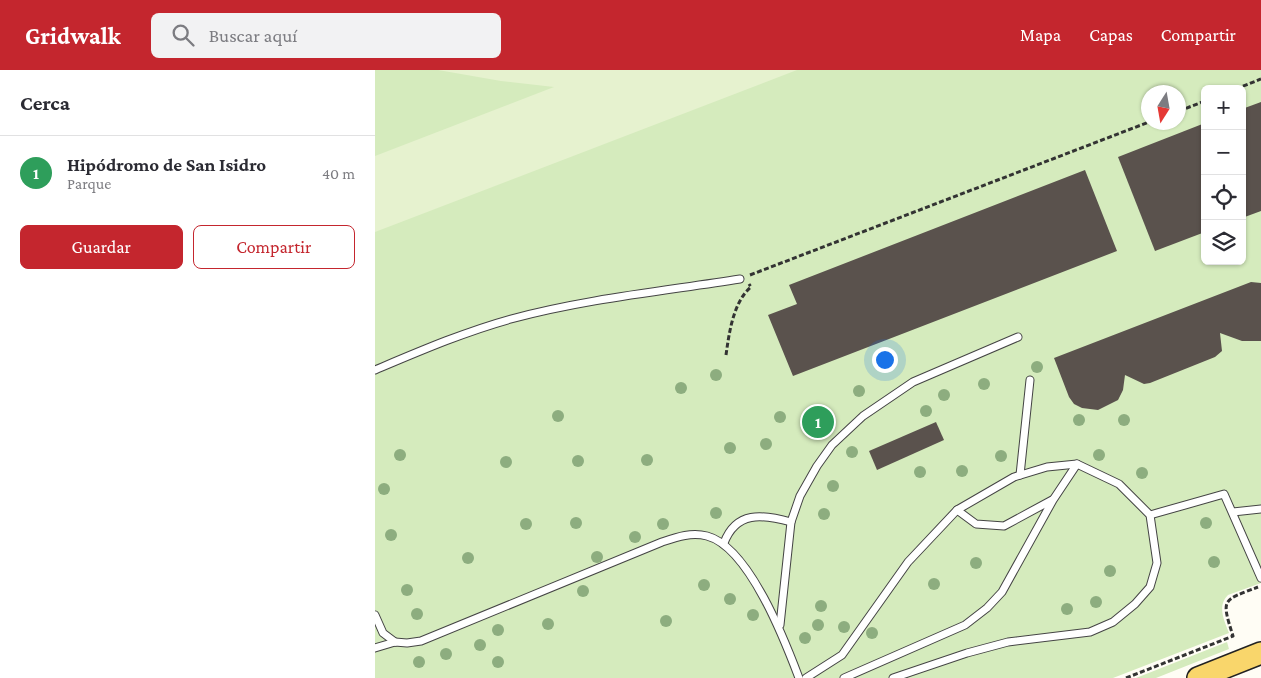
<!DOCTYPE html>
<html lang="es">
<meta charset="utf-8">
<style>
body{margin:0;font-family:"Crimson Pro",serif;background:#f2f2f3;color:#2b2b33}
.controls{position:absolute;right:15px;top:15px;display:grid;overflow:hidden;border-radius:8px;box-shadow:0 1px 4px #0004}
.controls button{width:45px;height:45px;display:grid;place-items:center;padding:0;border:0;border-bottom:1px solid #e1e1e2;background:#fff;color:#2b2b33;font:25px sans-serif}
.compass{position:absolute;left:766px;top:15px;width:45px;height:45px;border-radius:50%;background:#fff;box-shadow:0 1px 4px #0004;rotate:191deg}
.you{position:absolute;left:509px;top:289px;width:18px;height:18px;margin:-12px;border:4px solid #fff;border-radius:50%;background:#1a73e8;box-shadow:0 0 0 8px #1a73e833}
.badge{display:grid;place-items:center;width:32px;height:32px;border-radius:50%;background:#c4262e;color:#fff;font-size:16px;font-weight:700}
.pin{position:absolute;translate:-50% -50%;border:2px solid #fff;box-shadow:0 1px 5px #0006}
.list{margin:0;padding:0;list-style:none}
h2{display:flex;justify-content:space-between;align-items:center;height:65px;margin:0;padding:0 20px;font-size:21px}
h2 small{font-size:16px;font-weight:400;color:#7c7c81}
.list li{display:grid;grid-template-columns:32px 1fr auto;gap:15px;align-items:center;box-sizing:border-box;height:75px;padding:0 20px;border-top:1px solid #e1e1e2}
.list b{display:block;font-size:19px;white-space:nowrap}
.list p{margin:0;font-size:16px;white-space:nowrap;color:#7c7c81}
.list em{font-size:16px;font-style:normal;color:#7c7c81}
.actions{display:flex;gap:10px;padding:15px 20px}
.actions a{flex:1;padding:11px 0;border:1px solid #c4262e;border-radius:8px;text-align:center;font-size:18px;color:#c4262e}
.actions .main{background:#c4262e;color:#fff}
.icon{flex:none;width:28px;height:28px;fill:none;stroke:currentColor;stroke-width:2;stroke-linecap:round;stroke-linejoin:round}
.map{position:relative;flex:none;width:886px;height:608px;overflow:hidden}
header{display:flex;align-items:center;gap:30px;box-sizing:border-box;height:70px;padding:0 25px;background:#c4262e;color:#fff}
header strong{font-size:24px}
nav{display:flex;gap:28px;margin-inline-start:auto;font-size:18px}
.search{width:350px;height:45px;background:#f2f2f3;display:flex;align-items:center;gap:12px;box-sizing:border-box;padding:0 18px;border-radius:8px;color:#7c7c81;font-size:19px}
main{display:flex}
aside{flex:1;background:#fff}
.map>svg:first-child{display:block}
.green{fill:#d5ebbd;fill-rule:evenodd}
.pitch{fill:#e6f2cf}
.building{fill:#5a524d}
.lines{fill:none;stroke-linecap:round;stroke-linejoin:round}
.lane-casing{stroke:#444;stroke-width:9}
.primary-casing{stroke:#222;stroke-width:24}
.path{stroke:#333;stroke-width:3;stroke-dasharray:5 2.5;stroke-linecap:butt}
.lane{stroke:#fff;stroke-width:7}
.primary{stroke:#f9d66b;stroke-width:21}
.tree{fill:#8dad7f}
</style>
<header>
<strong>Gridwalk</strong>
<div class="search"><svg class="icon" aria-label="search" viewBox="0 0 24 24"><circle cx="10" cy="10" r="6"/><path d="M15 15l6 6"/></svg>Buscar aquí</div>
<nav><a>Mapa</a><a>Capas</a><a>Compartir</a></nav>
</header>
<main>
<aside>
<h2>Cerca<small></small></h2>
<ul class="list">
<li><span class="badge" style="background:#2e9e5b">1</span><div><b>Hipódromo de San Isidro</b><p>Parque</p></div><em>40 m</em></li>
</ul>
<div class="actions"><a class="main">Guardar</a><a>Compartir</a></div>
</aside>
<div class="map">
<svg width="886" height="608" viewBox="0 0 886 608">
<rect width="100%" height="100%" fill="#fffdf5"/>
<g class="green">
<path d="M0 0H886V513L853 525C842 536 849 550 854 563L738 608H0ZM830 19H867V191H830ZM774 22H804V52H774Z"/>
<path d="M852 572 854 579 781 608H761Z"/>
</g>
<path class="pitch" d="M63 0H422L0 162V86L179 17 126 11Z"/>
<g class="building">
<path d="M886 32V141L867 148V39Z"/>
<path d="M830 53V162L780 181 743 87Z"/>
<path d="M710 100 742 181 418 306 393 245 422 234 414 215Z"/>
<path d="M876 212 886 213V271H867L845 263 847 281 840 287 775 313 769 314 750 305 748 320 743 330 723 340 707 338 699 334 694 327 679 288Z"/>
<path d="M561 352 569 370 502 400 494 381Z"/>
</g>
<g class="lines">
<g class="lane-casing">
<g id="lane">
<path d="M0 300C45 281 89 262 136 249 210 229 289 221 365 209"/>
<path d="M645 405 655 310"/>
<path d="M582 440 601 454 629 456 677 430"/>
<path d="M858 442 886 439"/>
<path d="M775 445 849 424 886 508"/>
<path d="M349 473C361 441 387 444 416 452"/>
<path d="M0 545 8 563 20 572"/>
<path d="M405 555 416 452 425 426 442 396 457 375 488 346 538 312 643 267"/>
<path d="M0 578 20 572 32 573 46 571 287 472C302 467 316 462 332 466 374 477 410 571 424 608"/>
<path d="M431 608 467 585 533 492 582 440 639 407 672 397 702 394 744 414 775 445 782 493 775 517 760 534 738 552 715 562 633 572 592 583 518 608"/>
<path d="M469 608 590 555 612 538 627 522 678 430 702 394"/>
</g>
</g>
<g class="primary-casing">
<path id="primary" d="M823 608 886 583"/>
</g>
<g class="path">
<path d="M861 19 886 9"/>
<path d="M804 41 830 31"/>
<path d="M375 205 774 52"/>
<path d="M351 285C354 264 358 232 376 217L374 214"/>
<path d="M751 608 858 566C846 528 847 531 883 517"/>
</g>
<use href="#lane" class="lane"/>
<use href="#primary" class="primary"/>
</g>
<g class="tree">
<circle cx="662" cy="297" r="6"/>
<circle cx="341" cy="305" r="6"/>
<circle cx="609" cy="314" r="6"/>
<circle cx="306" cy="318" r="6"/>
<circle cx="484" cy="321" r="6"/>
<circle cx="569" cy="325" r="6"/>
<circle cx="551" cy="341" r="6"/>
<circle cx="183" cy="346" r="6"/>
<circle cx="449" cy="346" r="6"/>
<circle cx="405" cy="347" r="6"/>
<circle cx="704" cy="350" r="6"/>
<circle cx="749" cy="350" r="6"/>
<circle cx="391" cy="374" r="6"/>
<circle cx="355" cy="378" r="6"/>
<circle cx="477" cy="382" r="6"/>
<circle cx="25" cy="385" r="6"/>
<circle cx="724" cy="385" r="6"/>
<circle cx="626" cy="386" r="6"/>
<circle cx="272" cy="390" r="6"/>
<circle cx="203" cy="391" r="6"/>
<circle cx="131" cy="392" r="6"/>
<circle cx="587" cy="401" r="6"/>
<circle cx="545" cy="402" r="6"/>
<circle cx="767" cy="403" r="6"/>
<circle cx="458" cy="416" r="6"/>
<circle cx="9" cy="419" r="6"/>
<circle cx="341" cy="443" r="6"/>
<circle cx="449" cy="444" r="6"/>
<circle cx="201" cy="453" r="6"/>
<circle cx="831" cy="453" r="6"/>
<circle cx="151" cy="454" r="6"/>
<circle cx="288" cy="454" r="6"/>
<circle cx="16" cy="465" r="6"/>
<circle cx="260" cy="467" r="6"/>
<circle cx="222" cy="487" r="6"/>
<circle cx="93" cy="488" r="6"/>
<circle cx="839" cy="492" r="6"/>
<circle cx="601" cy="493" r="6"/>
<circle cx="735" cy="501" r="6"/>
<circle cx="559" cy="514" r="6"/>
<circle cx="329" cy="515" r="6"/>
<circle cx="32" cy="520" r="6"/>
<circle cx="208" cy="521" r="6"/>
<circle cx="355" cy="529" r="6"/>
<circle cx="721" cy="532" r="6"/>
<circle cx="446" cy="536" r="6"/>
<circle cx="692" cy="539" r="6"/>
<circle cx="42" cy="544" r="6"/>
<circle cx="378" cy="545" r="6"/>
<circle cx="291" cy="551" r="6"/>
<circle cx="173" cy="554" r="6"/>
<circle cx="443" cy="555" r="6"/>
<circle cx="469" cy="557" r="6"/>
<circle cx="123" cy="560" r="6"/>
<circle cx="497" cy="563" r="6"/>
<circle cx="430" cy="568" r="6"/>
<circle cx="105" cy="575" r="6"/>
<circle cx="71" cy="584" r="6"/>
<circle cx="44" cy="592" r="6"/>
<circle cx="123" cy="592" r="6"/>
</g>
</svg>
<div class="controls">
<button>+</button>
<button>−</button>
<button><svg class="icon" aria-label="locate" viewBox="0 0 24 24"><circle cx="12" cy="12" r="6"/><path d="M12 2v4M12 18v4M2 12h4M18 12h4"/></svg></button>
<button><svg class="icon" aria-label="layers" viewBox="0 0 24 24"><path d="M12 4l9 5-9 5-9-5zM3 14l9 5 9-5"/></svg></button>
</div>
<svg class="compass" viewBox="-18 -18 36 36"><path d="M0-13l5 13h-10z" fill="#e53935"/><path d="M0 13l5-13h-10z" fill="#7c7c81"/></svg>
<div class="you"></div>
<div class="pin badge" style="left:443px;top:352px;background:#2e9e5b">1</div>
</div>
</main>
